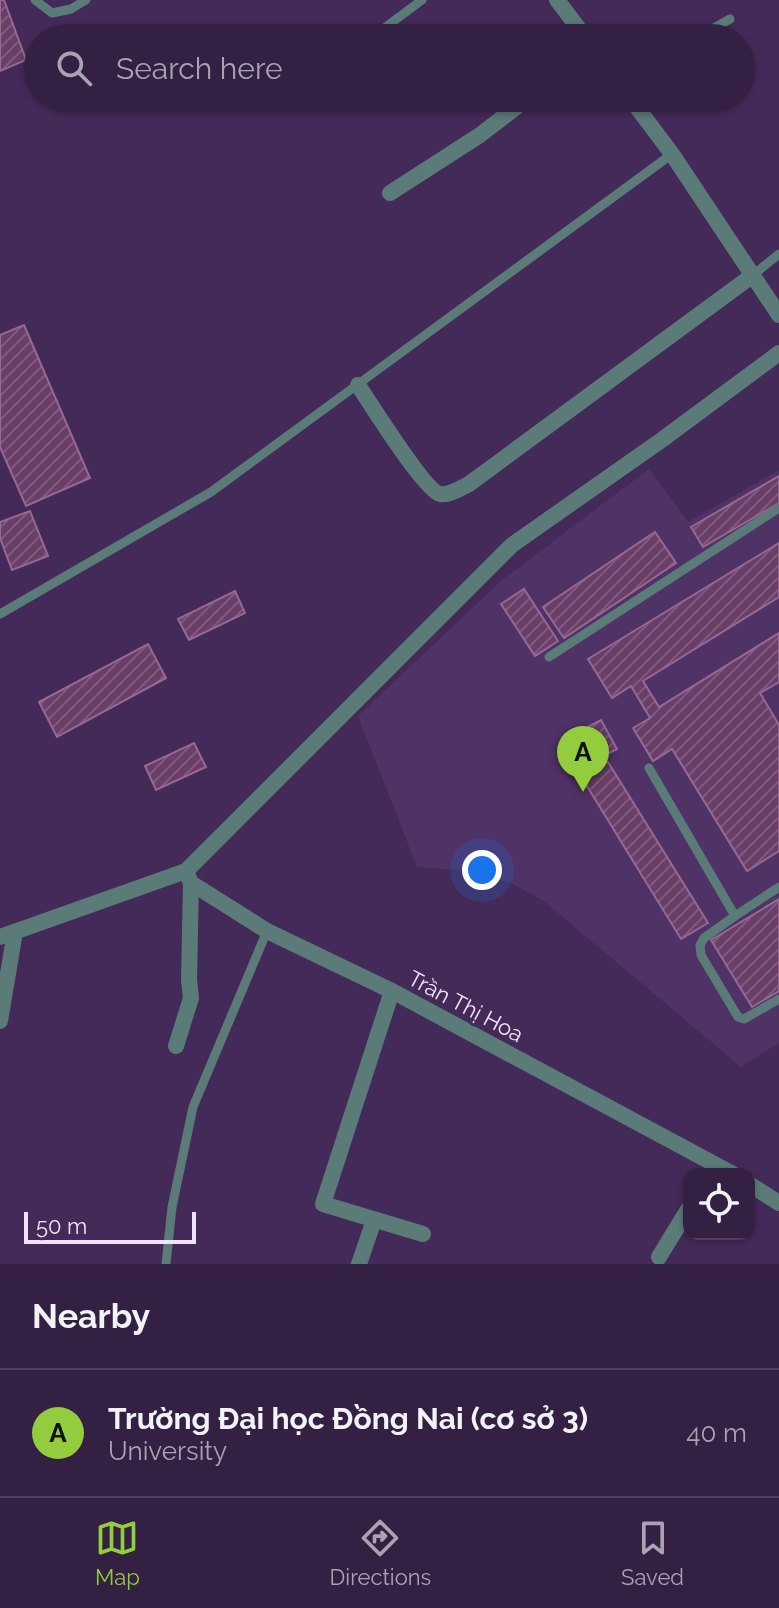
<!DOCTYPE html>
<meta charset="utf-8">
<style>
body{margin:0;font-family:Raleway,sans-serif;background:#3b2849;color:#f1f3f6}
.controls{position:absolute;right:24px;bottom:24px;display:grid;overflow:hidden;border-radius:16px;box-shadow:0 2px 6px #0004}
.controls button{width:72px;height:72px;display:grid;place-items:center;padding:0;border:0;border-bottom:2px solid #4e3e5b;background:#332042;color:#f1f3f6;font:40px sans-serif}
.scale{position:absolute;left:24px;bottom:20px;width:172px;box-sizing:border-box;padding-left:8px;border:4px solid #f0e4fb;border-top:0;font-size:22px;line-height:28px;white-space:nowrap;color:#f0e4fb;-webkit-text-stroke:6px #442a58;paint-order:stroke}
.you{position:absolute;left:482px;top:870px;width:28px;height:28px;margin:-20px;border:6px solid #fff;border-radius:50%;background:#1a73e8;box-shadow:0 0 0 12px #1a73e833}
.badge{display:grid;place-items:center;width:52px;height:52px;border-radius:50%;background:#93cc3d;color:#111;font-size:26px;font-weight:700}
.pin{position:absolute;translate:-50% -66px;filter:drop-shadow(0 2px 4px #0008)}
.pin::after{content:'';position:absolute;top:42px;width:28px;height:24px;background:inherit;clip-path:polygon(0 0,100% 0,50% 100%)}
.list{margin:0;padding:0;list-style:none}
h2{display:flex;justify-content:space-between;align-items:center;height:104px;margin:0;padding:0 32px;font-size:34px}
h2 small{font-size:26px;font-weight:400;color:#a9a3b2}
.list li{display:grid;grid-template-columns:52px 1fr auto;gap:24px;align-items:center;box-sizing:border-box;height:128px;padding:0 32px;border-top:2px solid #4e3e5b}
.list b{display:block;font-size:30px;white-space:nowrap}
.list p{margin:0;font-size:26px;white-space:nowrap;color:#a9a3b2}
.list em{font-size:26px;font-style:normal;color:#a9a3b2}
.icon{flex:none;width:44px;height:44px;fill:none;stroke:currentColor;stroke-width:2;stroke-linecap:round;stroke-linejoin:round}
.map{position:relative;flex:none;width:779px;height:1264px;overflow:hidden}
.search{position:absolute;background:#332042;box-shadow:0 2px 6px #0004;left:24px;right:24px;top:24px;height:88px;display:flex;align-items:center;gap:20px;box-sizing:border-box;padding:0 28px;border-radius:44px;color:#a9a3b2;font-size:30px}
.sheet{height:232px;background:#332042}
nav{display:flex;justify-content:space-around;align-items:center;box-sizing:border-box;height:112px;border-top:2px solid #4e3e5b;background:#332042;font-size:22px;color:#a9a3b2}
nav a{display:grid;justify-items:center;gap:4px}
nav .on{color:#93cc3d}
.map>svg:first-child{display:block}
.built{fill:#4f3266}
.building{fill:url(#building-hatch);stroke:#966893;stroke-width:2}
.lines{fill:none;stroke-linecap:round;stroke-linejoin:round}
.service{stroke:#5a7b78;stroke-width:9}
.minor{stroke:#5a7b78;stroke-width:16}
.tertiary{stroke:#5a7b78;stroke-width:16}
.labels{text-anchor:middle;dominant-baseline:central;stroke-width:6;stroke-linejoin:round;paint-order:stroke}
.street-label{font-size:22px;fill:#f0e4fb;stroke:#442a58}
</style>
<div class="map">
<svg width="779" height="1264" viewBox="0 0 779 1264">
<defs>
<pattern id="building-hatch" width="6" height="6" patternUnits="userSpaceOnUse" patternTransform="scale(2)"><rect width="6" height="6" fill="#693e67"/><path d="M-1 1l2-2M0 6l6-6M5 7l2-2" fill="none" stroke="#7f5a7e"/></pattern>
</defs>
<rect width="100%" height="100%" fill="#442a58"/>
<path class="built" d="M649 469 688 522 779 470V1043L741 1067 545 902 511 883 472 871 417 867 358 716 502 580Z"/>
<g class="building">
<path d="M0 0H4L26 60 0 71Z"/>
<path d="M24 325 90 478 26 506 0 447V335Z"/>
<path d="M779 476V503L703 547 691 527Z"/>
<path d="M30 511 48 556 12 570 0 538V522Z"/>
<path d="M655 532 676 563 564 638 543 607Z"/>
<path d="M779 543V597L643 681 659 707 779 633V682L760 693 779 725V851L747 871 672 749 653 761 633 728 650 718 631 686 612 698 588 659Z"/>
<path d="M524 589 558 641 535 656 501 604Z"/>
<path d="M235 591 245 613 189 640 178 619Z"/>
<path d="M148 644 166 678 57 737 39 702Z"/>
<path d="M601 720 617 749 593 761 578 732Z"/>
<path d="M194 743 206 767 156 790 145 766Z"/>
<path d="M608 762 708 923 681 939 582 778Z"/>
<path d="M779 899V991L752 1007 711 940Z"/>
</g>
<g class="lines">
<g class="service">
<path d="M35 0 52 13 71 9 86 0"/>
<path d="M371 38 422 0"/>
<path d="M696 38 730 19"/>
<path d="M753 275 779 254"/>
<path d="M0 614 211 492 672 154"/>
<path d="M549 657 779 508"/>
<path d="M649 768 735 916 779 887"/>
<path d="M735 916 704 938 700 945 701 955 738 1017 744 1019 779 999"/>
<path d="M166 1264 172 1207 193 1107 267 931"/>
</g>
<g class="minor">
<path d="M390 193 480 135 528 98"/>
<path d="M358 385C370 403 425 491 440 494 448 496 461 488 469 484L753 275"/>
<path d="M186 871 191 883 267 931 392 991 733 1174"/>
<path d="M0 937 186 871 512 545 663 439 779 353"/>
<path d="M392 991 323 1204 423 1234"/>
<path d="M0 1021 15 932"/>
<path d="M176 1046 191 998 189 980 191 883"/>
<path d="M749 1184 779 1203"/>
<path d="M659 1257 689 1208"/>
<path d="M359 1264 374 1220"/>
</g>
<g class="tertiary">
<path d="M557 0 586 38"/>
<path d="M630 98 672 154 779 315"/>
</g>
</g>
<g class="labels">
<g class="street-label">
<text transform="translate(466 1006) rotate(28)">Trần Thị Hoa</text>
</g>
</g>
</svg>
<div class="controls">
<button><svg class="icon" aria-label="locate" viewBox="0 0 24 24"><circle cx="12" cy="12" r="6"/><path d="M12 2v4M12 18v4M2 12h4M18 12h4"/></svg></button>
</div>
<div class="scale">50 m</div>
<div class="you"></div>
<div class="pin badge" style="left:583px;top:792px">A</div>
<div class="search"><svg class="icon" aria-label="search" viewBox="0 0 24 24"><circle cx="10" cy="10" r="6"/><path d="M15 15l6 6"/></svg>Search here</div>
</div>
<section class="sheet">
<h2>Nearby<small></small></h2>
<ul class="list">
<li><span class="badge">A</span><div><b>Trường Đại học Đồng Nai (cơ sở 3)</b><p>University</p></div><em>40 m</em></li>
</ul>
</section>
<nav>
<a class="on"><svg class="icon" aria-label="map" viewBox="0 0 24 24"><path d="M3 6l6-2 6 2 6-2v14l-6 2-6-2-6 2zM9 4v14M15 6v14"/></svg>Map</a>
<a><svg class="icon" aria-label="directions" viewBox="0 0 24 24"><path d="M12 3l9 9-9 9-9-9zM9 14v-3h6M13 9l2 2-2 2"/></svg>Directions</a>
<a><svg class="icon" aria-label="saved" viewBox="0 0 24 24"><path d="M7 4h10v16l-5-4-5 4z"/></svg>Saved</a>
</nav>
